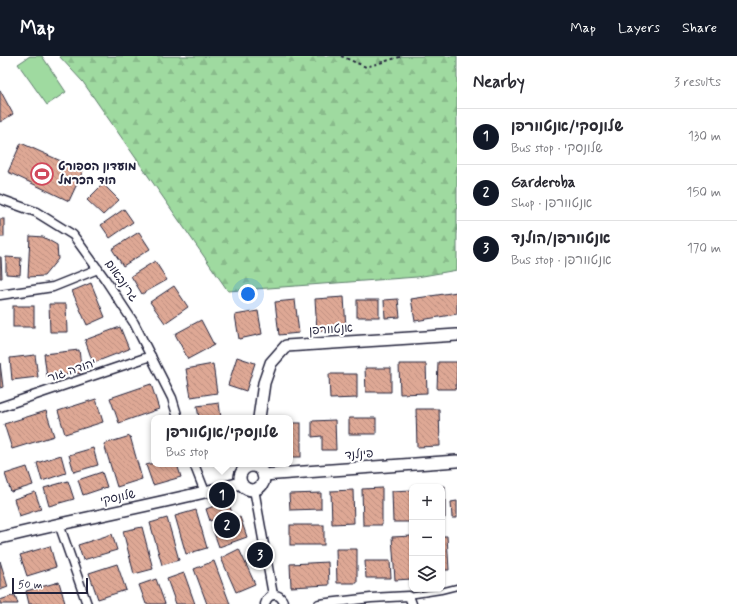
<!DOCTYPE html>
<meta charset="utf-8">
<style>
body{margin:0;font-family:Mynerve,"Playpen Sans Hebrew",sans-serif;background:#f2f2f3;color:#2b2b33}
.controls{position:absolute;right:12px;bottom:12px;display:grid;overflow:hidden;border-radius:8px;box-shadow:0 1px 3px #0004}
.controls button{width:36px;height:36px;display:grid;place-items:center;padding:0;border:0;border-bottom:1px solid #e1e1e2;background:#fff;color:#2b2b33;font:20px sans-serif}
.scale{position:absolute;left:12px;bottom:10px;width:76px;box-sizing:border-box;padding-left:4px;border:2px solid #22223b;border-top:0;font-size:11px;line-height:14px;white-space:nowrap;color:#22223b;-webkit-text-stroke:3px #fff;paint-order:stroke}
.you{position:absolute;left:248px;top:238px;width:14px;height:14px;margin:-10px;border:3px solid #fff;border-radius:50%;background:#1a73e8;box-shadow:0 0 0 6px #1a73e833}
.badge{display:grid;place-items:center;width:26px;height:26px;border-radius:50%;background:#111827;color:#fff;font-size:13px;font-weight:700}
.pin{position:absolute;translate:-50% -50%;border:2px solid #fff;box-shadow:0 1px 4px #0006}
.popup{position:absolute;left:151px;top:359px;width:142px;height:52px;box-sizing:border-box;display:grid;place-content:center;border-radius:8px;background:#fff;filter:drop-shadow(0 1px 3px #0005);font-size:13px;white-space:nowrap;color:#7c7c81}
.popup b{font-size:15px;color:#2b2b33}
.popup::after{content:'';position:absolute;left:50%;top:100%;margin-left:-8px;border:8px solid transparent;border-top-color:#fff}
.list{margin:0;padding:0;list-style:none}
h2{display:flex;justify-content:space-between;align-items:center;height:52px;margin:0;padding:0 16px;font-size:17px}
h2 small{font-size:13px;font-weight:400;color:#7c7c81}
.list li{display:grid;grid-template-columns:26px 1fr auto;gap:12px;align-items:center;box-sizing:border-box;height:56px;padding:0 16px;border-top:1px solid #e1e1e2}
.list b{display:block;font-size:15px;white-space:nowrap}
.list p{margin:0;font-size:13px;white-space:nowrap;color:#7c7c81}
.list em{font-size:13px;font-style:normal;color:#7c7c81}
.icon{flex:none;width:22px;height:22px;fill:none;stroke:currentColor;stroke-width:2;stroke-linecap:round;stroke-linejoin:round}
.map{position:relative;flex:none;width:457px;height:548px;overflow:hidden}
header{display:flex;align-items:center;gap:24px;box-sizing:border-box;height:56px;padding:0 20px;background:#111827;color:#fff}
header strong{font-size:19px}
nav{display:flex;gap:22px;margin-inline-start:auto;font-size:14px}
main{display:flex}
aside{flex:1;background:#fff}
.map>svg:first-child{display:block}
.forest{fill:url(#forest-firs);stroke:#607e6e}
.park{fill:#9fdaa0;stroke:#607e6e}
.building{fill:url(#building-back-hatch);stroke:#22223b}
.lines{fill:none;stroke-linecap:round;stroke-linejoin:round}
.lane-casing{stroke:#22223b;stroke-width:7}
.street-casing{stroke:#22223b;stroke-width:11}
.secondary-casing{stroke:#22223b;stroke-width:14}
.path{stroke:#22223b;stroke-width:2;stroke-dasharray:3 3;stroke-linecap:butt}
.lane{stroke:#fff;stroke-width:4}
.street{stroke:#fff;stroke-width:8}
.secondary{stroke:#fff;stroke-width:11}
.labels{text-anchor:middle;dominant-baseline:central;stroke-width:4;stroke-linejoin:round;paint-order:stroke}
.poi-label{font-size:12px;font-weight:bold;fill:#22223b;stroke:#fff;text-anchor:start}
.street-label{font-size:12px;fill:#22223b;stroke:#fff}
</style>
<header>
<strong>Map</strong>
<nav><a>Map</a><a>Layers</a><a>Share</a></nav>
</header>
<main>
<div class="map">
<svg width="457" height="548" viewBox="0 0 457 548">
<defs>
<pattern id="forest-firs" width="22" height="20" patternUnits="userSpaceOnUse"><rect width="22" height="20" fill="#9fdaa0"/><path d="M5 1l3.5 6h-7zM16 11l3.5 6h-7z" fill="#89bb8b"/></pattern>
<pattern id="building-back-hatch" width="6" height="6" patternUnits="userSpaceOnUse"><rect width="6" height="6" fill="#dea895"/><path d="M-1 5l2 2M0 0l6 6M5-1l2 2" fill="none" stroke="#be9081"/></pattern>
</defs>
<rect width="100%" height="100%" fill="#fff"/>
<filter id="ink" filterUnits="userSpaceOnUse"><feTurbulence type="fractalNoise" baseFrequency=".025" numOctaves="2"/><feDisplacementMap in="SourceGraphic" scale="8" xChannelSelector="R" yChannelSelector="G"/><feConvolveMatrix kernelMatrix="1 2 1 2 8 2 1 2 1" color-interpolation-filters="sRGB"/></filter>
<g filter="url(#ink)">
<path class="forest" d="M59 0H457V214L417 221 228 235 83 26Z"/>
<path class="park" d="M30 0H42L66 36 47 49 18 8Z"/>
<g class="building">
<path d="M0 34 13 58 0 66Z"/>
<path d="M21 87 83 115 69 145 8 116Z"/>
<path d="M103 128 119 144 103 159 87 144Z"/>
<path d="M124 153 133 166 110 182 101 169Z"/>
<rect x="0" y="163" width="4" height="18"/>
<path d="M139 176 150 193 123 210 112 193Z"/>
<path d="M30 180 43 181 57 189 58 203 44 220 28 221Z"/>
<path d="M0 201H1L2 222H0Z"/>
<path d="M6 201 21 202 20 219 6 218Z"/>
<path d="M155 205 167 224 142 238 131 220Z"/>
<path d="M91 227 105 261 87 269 72 235Z"/>
<path d="M174 230 188 251 165 267 150 246Z"/>
<path d="M457 236V258L415 265 411 243Z"/>
<path d="M344 241 346 273 317 275 315 243Z"/>
<path d="M398 243 400 261 385 262 384 244Z"/>
<path d="M295 244 299 277 279 279 275 246Z"/>
<rect x="357" y="244" width="22" height="17"/>
<path d="M49 248H66L67 276H50Z"/>
<rect x="13" y="250" width="21" height="21"/>
<path d="M258 255 262 278 239 283 235 259Z"/>
<path d="M201 264 214 289 188 303 175 278Z"/>
<path d="M120 271 129 293 93 307 85 284Z"/>
<path d="M79 294 82 317 47 321 44 298Z"/>
<path d="M35 299 38 321 12 324 10 302Z"/>
<path d="M237 301 255 307 246 335 228 329Z"/>
<path d="M438 306H457L456 333H437Z"/>
<path d="M0 307 3 331 0 332Z"/>
<path d="M213 308 217 337 191 341 186 313Z"/>
<path d="M399 308H426L427 337 400 338Z"/>
<path d="M365 312H391V336H366Z"/>
<path d="M329 318H357V342L330 343Z"/>
<path d="M151 328 159 353 119 367 110 342Z"/>
<path d="M96 343 103 366 65 378 58 355Z"/>
<path d="M219 347 221 362H199L197 350Z"/>
<path d="M416 353H439L440 390 417 391Z"/>
<path d="M46 355 54 380 12 393 4 368Z"/>
<rect x="349" y="362" width="27" height="16"/>
<path d="M335 364 336 394H322V380L312 381V365Z"/>
<rect x="290" y="367" width="11" height="34"/>
<path d="M130 380 142 423 117 431 104 388Z"/>
<path d="M93 392 98 409 74 416 69 399Z"/>
<path d="M61 399 66 417 42 425 37 407Z"/>
<path d="M154 407V408H177L181 421 153 429 146 409Z"/>
<path d="M27 411 33 429 11 436 5 418Z"/>
<path d="M102 416 107 431 83 439 78 424Z"/>
<path d="M68 425 74 443 49 450 44 432Z"/>
<path d="M445 430V462H442V431H422Z"/>
<path d="M382 432V469H363L362 433Z"/>
<path d="M353 434 354 467 332 468 331 435Z"/>
<path d="M412 434V466H393L392 435Z"/>
<path d="M35 436 41 453 19 460 14 443Z"/>
<path d="M321 437V453L290 454 289 438Z"/>
<path d="M228 445 232 457 210 465 206 453Z"/>
<path d="M457 445V462H452L451 446Z"/>
<path d="M196 454 207 492 186 498 175 460Z"/>
<path d="M240 461 247 481 219 491 212 471Z"/>
<path d="M167 462 179 504 162 509 150 467Z"/>
<rect x="290" y="469" width="34" height="20"/>
<path d="M142 471 153 513 134 518 123 475Z"/>
<path d="M112 478 117 494 83 504 78 489Z"/>
<path d="M412 480V523L395 524 392 481Z"/>
<path d="M442 480H447L449 514H442Z"/>
<path d="M50 490 56 511 27 520 20 499Z"/>
<path d="M239 493 255 528 236 536 221 502Z"/>
<path d="M336 493H357V527H337Z"/>
<path d="M0 505 8 531 0 534Z"/>
<path d="M214 505 230 548H207L194 513Z"/>
<path d="M365 505H390L391 522H366Z"/>
<path d="M328 506 329 529 291 531 290 508Z"/>
<path d="M117 508 126 534 98 543 89 517Z"/>
<path d="M184 517 195 548H176L167 523Z"/>
<path d="M156 523 165 548H146L139 529Z"/>
<path d="M59 526 65 547 61 548H29L26 535Z"/>
<path d="M15 539 18 548H0V544Z"/>
</g>
<g class="lines">
<g class="lane-casing">
<path id="lane" d="M409 540 441 535 457 531"/>
</g>
<g class="street-casing">
<g id="street">
<path d="M0 143 36 156 73 179 105 223 134 267 172 342 178 362"/>
<path d="M0 239 53 231 98 213"/>
<path d="M0 351 151 300"/>
<path d="M194 408 205 436"/>
<path d="M254 433 273 539"/>
<path d="M59 468 87 548"/>
<path d="M265 548C268 536 281 536 284 548"/>
<path d="M319 548 371 542 409 540 412 548"/>
</g>
</g>
<g class="secondary-casing">
<g id="secondary">
<path d="M259 362 264 327 271 307 286 290 457 279"/>
<circle cx="252" cy="422" r="12"/>
<path d="M263 419 457 405"/>
<path d="M0 482C80 462 161 448 241 427"/>
</g>
</g>
<path class="path" d="M341 0 366 11 403 0"/>
<use href="#lane" class="lane"/>
<use href="#street" class="street"/>
<use href="#secondary" class="secondary"/>
</g>
</g>
<defs>
<g id="stadium-ring" transform="scale(1.15)"><circle r="9.5" fill="#fff" stroke="#d1495b" stroke-width="1.5"/><path d="M0-5a6.5 5 0 1 0 0 10a6.5 5 0 1 0 0-10ZM-3.5-1.8h7v3.6h-7Z" fill="#d1495b"/></g>
</defs>
<g fill-rule="evenodd">
<use href="#stadium-ring" x="42" y="118"/>
</g>
<g class="labels">
<g class="poi-label">
<text x="58" y="111">מועדון הספורט<tspan x="58" dy="14">הוד הכרמל</tspan></text>
</g>
<g class="street-label">
<text transform="translate(121 225) rotate(55)">גרינבאום</text>
<text transform="translate(331 274) rotate(-4)">אנטוורפן</text>
<text transform="translate(72 315) rotate(-19)">יהודה גור</text>
<text transform="translate(359 399) rotate(-4)">פינלנד</text>
<text transform="translate(118 442) rotate(-12)">שלונסקי</text>
</g>
</g>
</svg>
<div class="controls">
<button>+</button>
<button>−</button>
<button><svg class="icon" aria-label="layers" viewBox="0 0 24 24"><path d="M12 4l9 5-9 5-9-5zM3 14l9 5 9-5"/></svg></button>
</div>
<div class="scale">50 m</div>
<div class="you"></div>
<div class="pin badge" style="left:222px;top:439px">1</div>
<div class="popup"><b>שלונסקי/אנטוורפן</b>Bus stop</div>
<div class="pin badge" style="left:227px;top:469px">2</div>
<div class="pin badge" style="left:260px;top:499px">3</div>
</div>
<aside>
<h2>Nearby<small>3 results</small></h2>
<ul class="list">
<li><span class="badge">1</span><div><b>שלונסקי/אנטוורפן</b><p>Bus stop · שלונסקי</p></div><em>130 m</em></li>
<li><span class="badge">2</span><div><b>Garderoba</b><p>Shop · אנטוורפן</p></div><em>150 m</em></li>
<li><span class="badge">3</span><div><b>אנטוורפן/הולנד</b><p>Bus stop · אנטוורפן</p></div><em>170 m</em></li>
</ul>
</aside>
</main>
